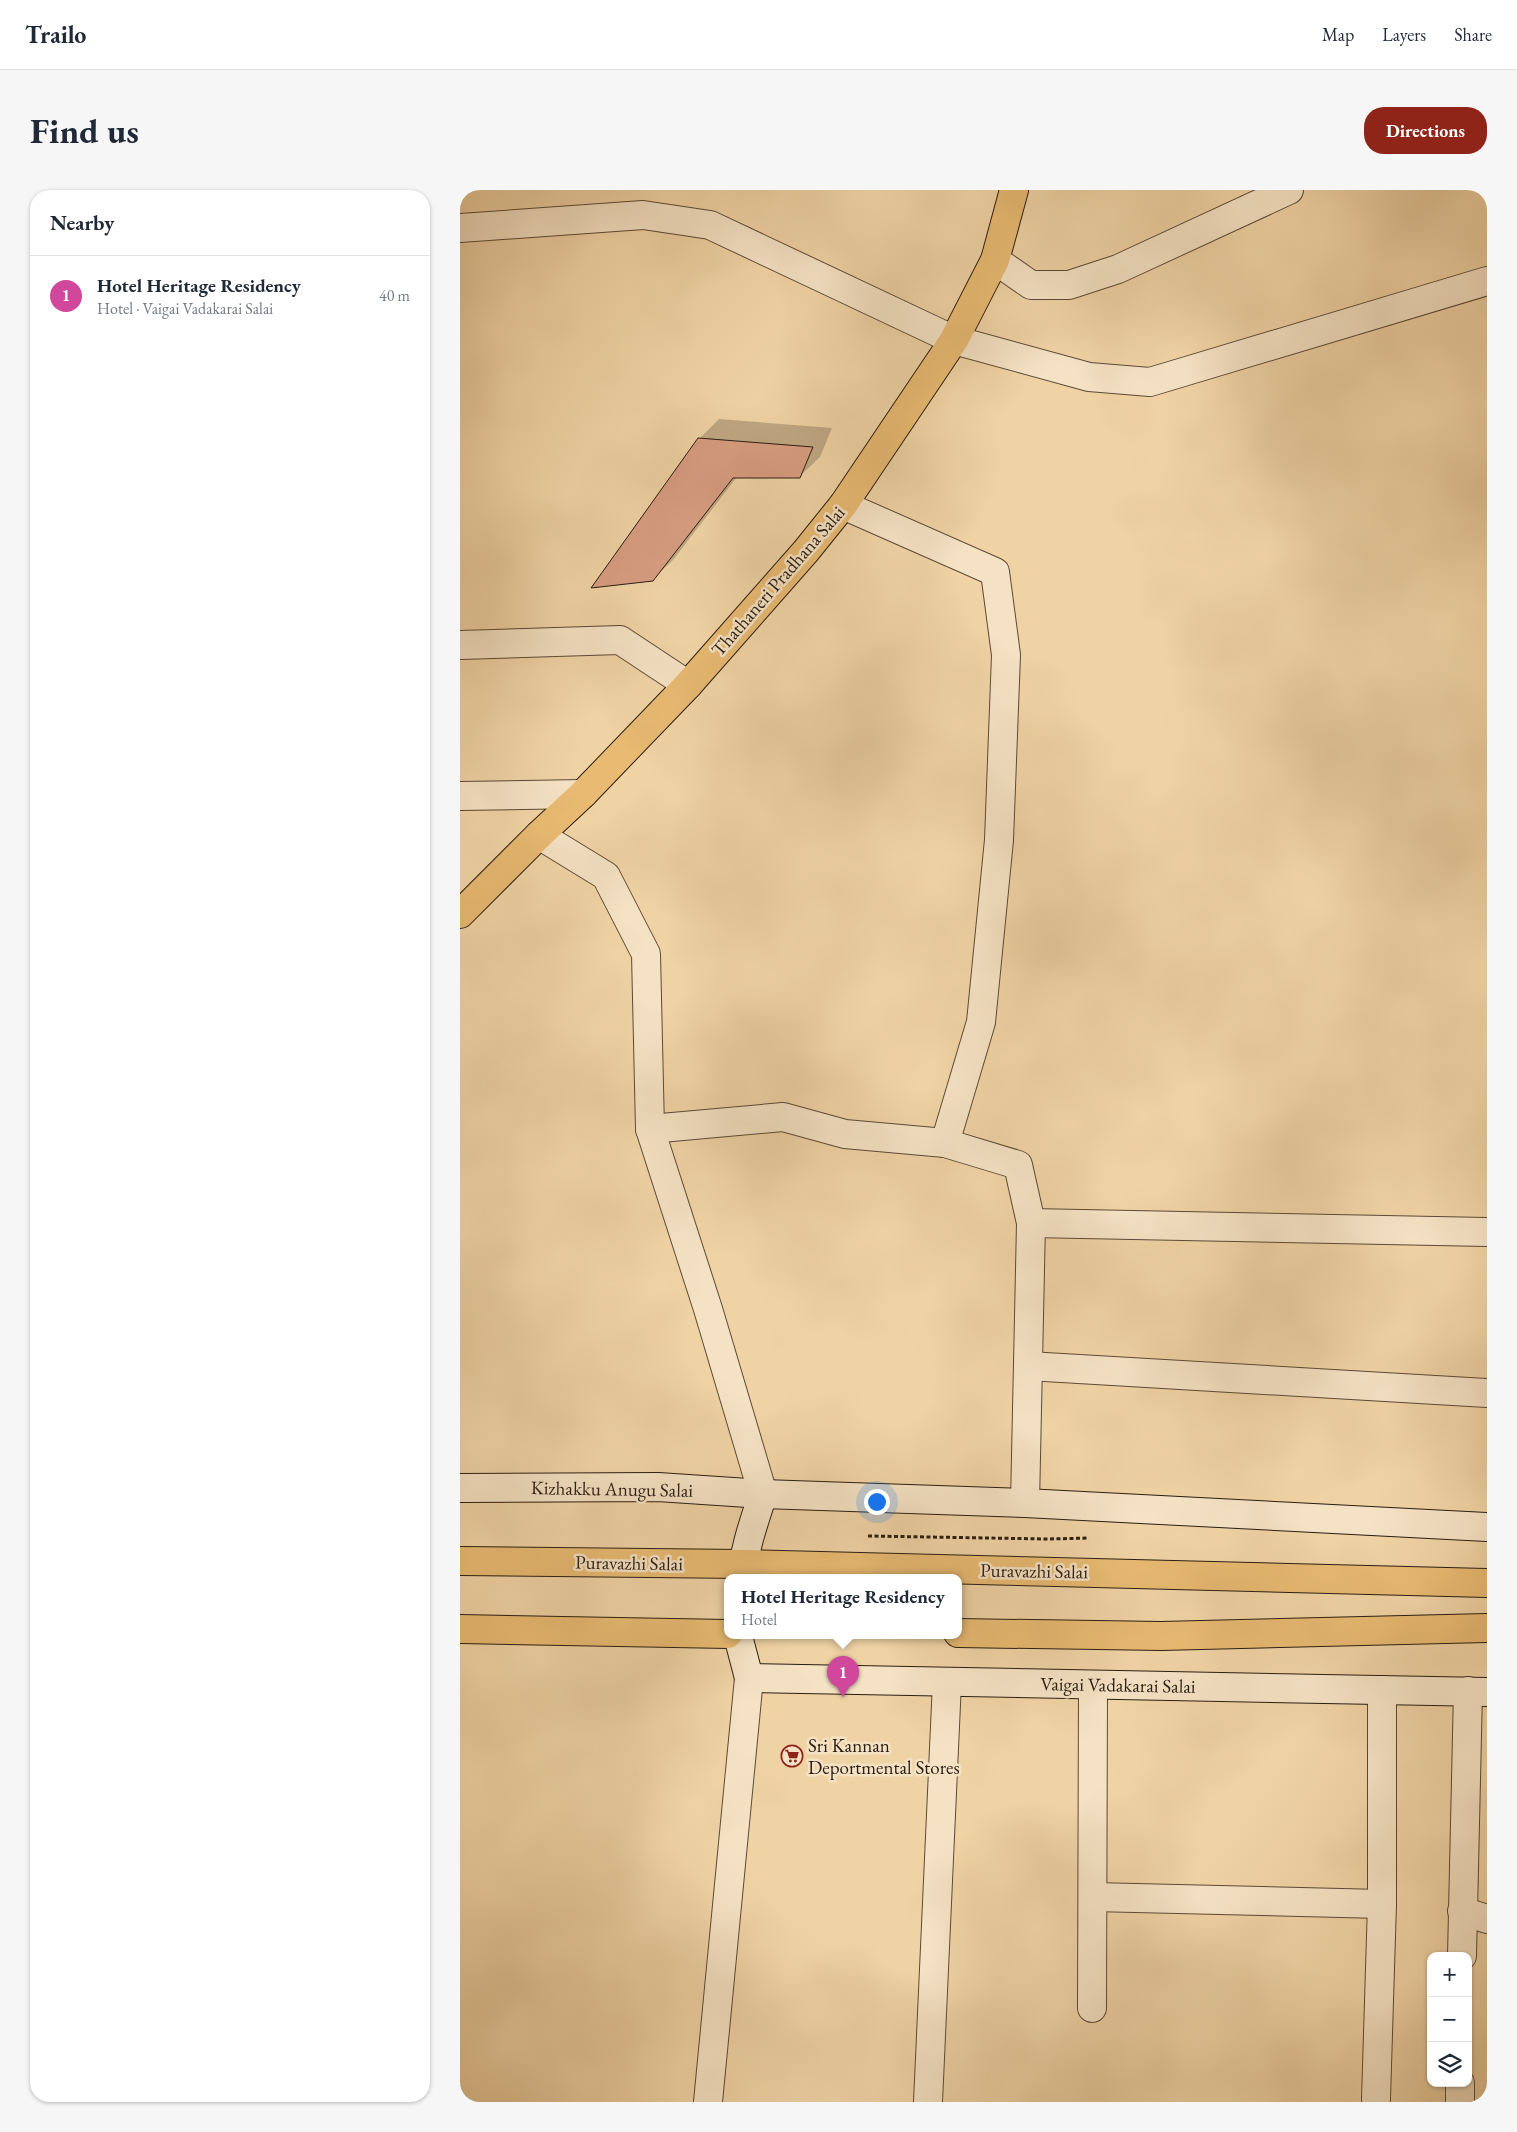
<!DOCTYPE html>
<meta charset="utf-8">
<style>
body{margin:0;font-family:"EB Garamond",serif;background:#f6f6f7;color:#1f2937}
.controls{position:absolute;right:15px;bottom:15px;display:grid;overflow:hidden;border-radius:10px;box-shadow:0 1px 4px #0004}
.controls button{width:45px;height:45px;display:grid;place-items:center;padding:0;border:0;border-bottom:1px solid #e0e1e3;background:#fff;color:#1f2937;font:25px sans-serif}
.you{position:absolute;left:416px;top:1311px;width:18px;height:18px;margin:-12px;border:4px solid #fff;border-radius:50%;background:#1a73e8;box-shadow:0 0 0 8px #1a73e833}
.badge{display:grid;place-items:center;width:32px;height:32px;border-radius:50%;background:#8f2418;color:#fff;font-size:16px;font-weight:700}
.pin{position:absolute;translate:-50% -41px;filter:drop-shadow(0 1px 2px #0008)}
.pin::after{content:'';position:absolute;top:26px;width:18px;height:15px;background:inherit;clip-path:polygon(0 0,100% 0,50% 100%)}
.popup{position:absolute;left:264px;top:1384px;width:238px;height:65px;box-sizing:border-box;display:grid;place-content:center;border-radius:10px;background:#fff;filter:drop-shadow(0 1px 4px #0005);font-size:16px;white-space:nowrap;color:#747a83}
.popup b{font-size:19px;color:#1f2937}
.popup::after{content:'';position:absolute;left:50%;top:100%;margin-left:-10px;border:10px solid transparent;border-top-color:#fff}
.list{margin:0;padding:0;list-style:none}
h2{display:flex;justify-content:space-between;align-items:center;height:65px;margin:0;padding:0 20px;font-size:21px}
h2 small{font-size:16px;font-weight:400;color:#747a83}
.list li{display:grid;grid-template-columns:32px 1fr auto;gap:15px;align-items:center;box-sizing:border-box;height:80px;padding:0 20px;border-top:1px solid #e0e1e3}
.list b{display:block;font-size:19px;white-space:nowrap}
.list p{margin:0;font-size:16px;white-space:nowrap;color:#747a83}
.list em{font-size:16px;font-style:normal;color:#747a83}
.icon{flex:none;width:28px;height:28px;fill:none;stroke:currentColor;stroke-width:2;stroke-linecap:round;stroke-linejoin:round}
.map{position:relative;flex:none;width:1027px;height:1912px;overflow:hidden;border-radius:20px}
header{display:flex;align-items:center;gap:30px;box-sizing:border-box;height:70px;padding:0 25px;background:#fff;border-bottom:1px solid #e0e1e3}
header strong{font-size:24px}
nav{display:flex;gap:28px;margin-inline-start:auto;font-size:18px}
.intro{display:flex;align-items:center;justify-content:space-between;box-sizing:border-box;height:120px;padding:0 30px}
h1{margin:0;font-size:35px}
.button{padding:12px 22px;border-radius:20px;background:#8f2418;color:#fff;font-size:18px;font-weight:700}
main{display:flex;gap:30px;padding:0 30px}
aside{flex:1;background:#fff;border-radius:20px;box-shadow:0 1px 4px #0004}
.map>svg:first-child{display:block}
.shadow{fill:#0003}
.building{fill:#d89d81;stroke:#291d11}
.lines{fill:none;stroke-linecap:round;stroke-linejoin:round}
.street-casing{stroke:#5b4a36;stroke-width:30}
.secondary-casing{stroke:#291d11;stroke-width:30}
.primary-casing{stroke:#291d11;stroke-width:30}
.path{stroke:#291d11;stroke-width:3;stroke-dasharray:4 2.5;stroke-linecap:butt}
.street{stroke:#f5e2c4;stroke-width:28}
.secondary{stroke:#f5e2c4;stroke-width:28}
.primary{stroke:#e8ba72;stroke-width:28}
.labels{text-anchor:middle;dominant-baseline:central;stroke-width:5;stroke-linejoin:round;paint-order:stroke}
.street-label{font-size:19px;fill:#291d11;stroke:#f5e2c4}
.poi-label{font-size:19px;fill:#291d11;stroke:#f5e2c4;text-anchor:start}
</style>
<header>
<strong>Trailo</strong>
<nav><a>Map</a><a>Layers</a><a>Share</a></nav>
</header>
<div class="intro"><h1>Find us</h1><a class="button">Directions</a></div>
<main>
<aside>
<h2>Nearby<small></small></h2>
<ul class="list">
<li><span class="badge" style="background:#d1479c">1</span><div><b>Hotel Heritage Residency</b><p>Hotel · Vaigai Vadakarai Salai</p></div><em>40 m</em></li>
</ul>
</aside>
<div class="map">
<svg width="1027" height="1912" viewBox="0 0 1027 1912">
<rect width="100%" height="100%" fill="#f0d3a5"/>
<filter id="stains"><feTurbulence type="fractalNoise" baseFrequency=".004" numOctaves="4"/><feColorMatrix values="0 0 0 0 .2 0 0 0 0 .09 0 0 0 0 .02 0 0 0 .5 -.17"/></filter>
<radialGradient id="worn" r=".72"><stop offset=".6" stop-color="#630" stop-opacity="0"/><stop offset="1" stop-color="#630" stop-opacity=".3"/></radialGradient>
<path class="shadow" d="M259 229 372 238 360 267 339 287H277L213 370 192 390 239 249Z"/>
<path class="building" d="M238 248 353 257 340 288H273L193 391 131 398Z"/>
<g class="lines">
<g class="street-casing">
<g id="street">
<path d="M0 38 183 25 250 35 494 150 629 187 690 192 1027 91"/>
<path d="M535 70 571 95H609L658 79 829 0"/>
<path d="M383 315 535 382 546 465 539 650 521 832 485 953"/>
<path d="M0 455 160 450 228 495"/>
<path d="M0 606 123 604"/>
<path d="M79 645 146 686 186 764 190 939 248 1119 303 1304"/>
<path d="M190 939 323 927 385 944 485 953 558 975 571 1033 565 1313"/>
<path d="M571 1033 1027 1042"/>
<path d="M568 1176 1027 1203"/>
<path d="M633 1707 922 1714"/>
<path d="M1002 1721 1027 1729"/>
<path d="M1002 1766 1008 1501"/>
<path d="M632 1818 633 1495"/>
<path d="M916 1909 922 1714V1500"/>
<path d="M248 1912 289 1488"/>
<path d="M468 1912 487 1492"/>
<path d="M1000 1912V1893"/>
</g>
</g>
<g class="secondary-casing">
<g id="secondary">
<path d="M0 1298 198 1297 303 1304 565 1313 1027 1337"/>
<path d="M282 1388C284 1359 294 1332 303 1304"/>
<path d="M278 1446 289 1488 1027 1502"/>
</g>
</g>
<g class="primary-casing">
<g id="primary">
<path d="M0 724 79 645 123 604 228 495 346 361 383 315 494 150 535 70 554 0"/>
<path d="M0 1371 283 1374 1027 1393"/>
<path d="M0 1439 268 1444"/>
<path d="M498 1443 701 1446 1027 1438"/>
</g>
</g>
<path class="path" d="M408 1346 588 1349 629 1348"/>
<use href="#street" class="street"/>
<use href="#secondary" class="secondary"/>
<use href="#primary" class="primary"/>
</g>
<defs>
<g id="supermarket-ring" transform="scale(1.125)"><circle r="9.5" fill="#f5e2c4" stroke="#8f2418" stroke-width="1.5"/><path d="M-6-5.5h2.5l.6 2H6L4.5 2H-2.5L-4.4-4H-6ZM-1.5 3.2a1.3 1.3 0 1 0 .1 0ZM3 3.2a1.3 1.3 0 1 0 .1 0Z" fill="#8f2418"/></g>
</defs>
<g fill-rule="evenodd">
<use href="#supermarket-ring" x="332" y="1566"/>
</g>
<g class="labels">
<g class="street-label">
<text transform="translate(318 391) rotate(-49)">Thathaneri Pradhana Salai</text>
<text transform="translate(152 1299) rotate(1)">Kizhakku Anugu Salai</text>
<text transform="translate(169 1373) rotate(1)">Puravazhi Salai</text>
<text transform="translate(574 1381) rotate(1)">Puravazhi Salai</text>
<text transform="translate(658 1495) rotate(1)">Vaigai Vadakarai Salai</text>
</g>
<g class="poi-label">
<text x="348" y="1555">Sri Kannan<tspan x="348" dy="22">Deportmental Stores</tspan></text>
</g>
</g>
<rect width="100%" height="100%" filter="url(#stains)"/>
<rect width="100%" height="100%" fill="url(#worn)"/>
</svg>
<div class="controls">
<button>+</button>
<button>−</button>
<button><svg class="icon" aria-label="layers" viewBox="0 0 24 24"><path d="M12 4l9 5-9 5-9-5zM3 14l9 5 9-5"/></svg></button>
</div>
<div class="you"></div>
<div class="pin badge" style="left:383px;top:1507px;background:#d1479c">1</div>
<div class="popup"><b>Hotel Heritage Residency</b>Hotel</div>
</div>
</main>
